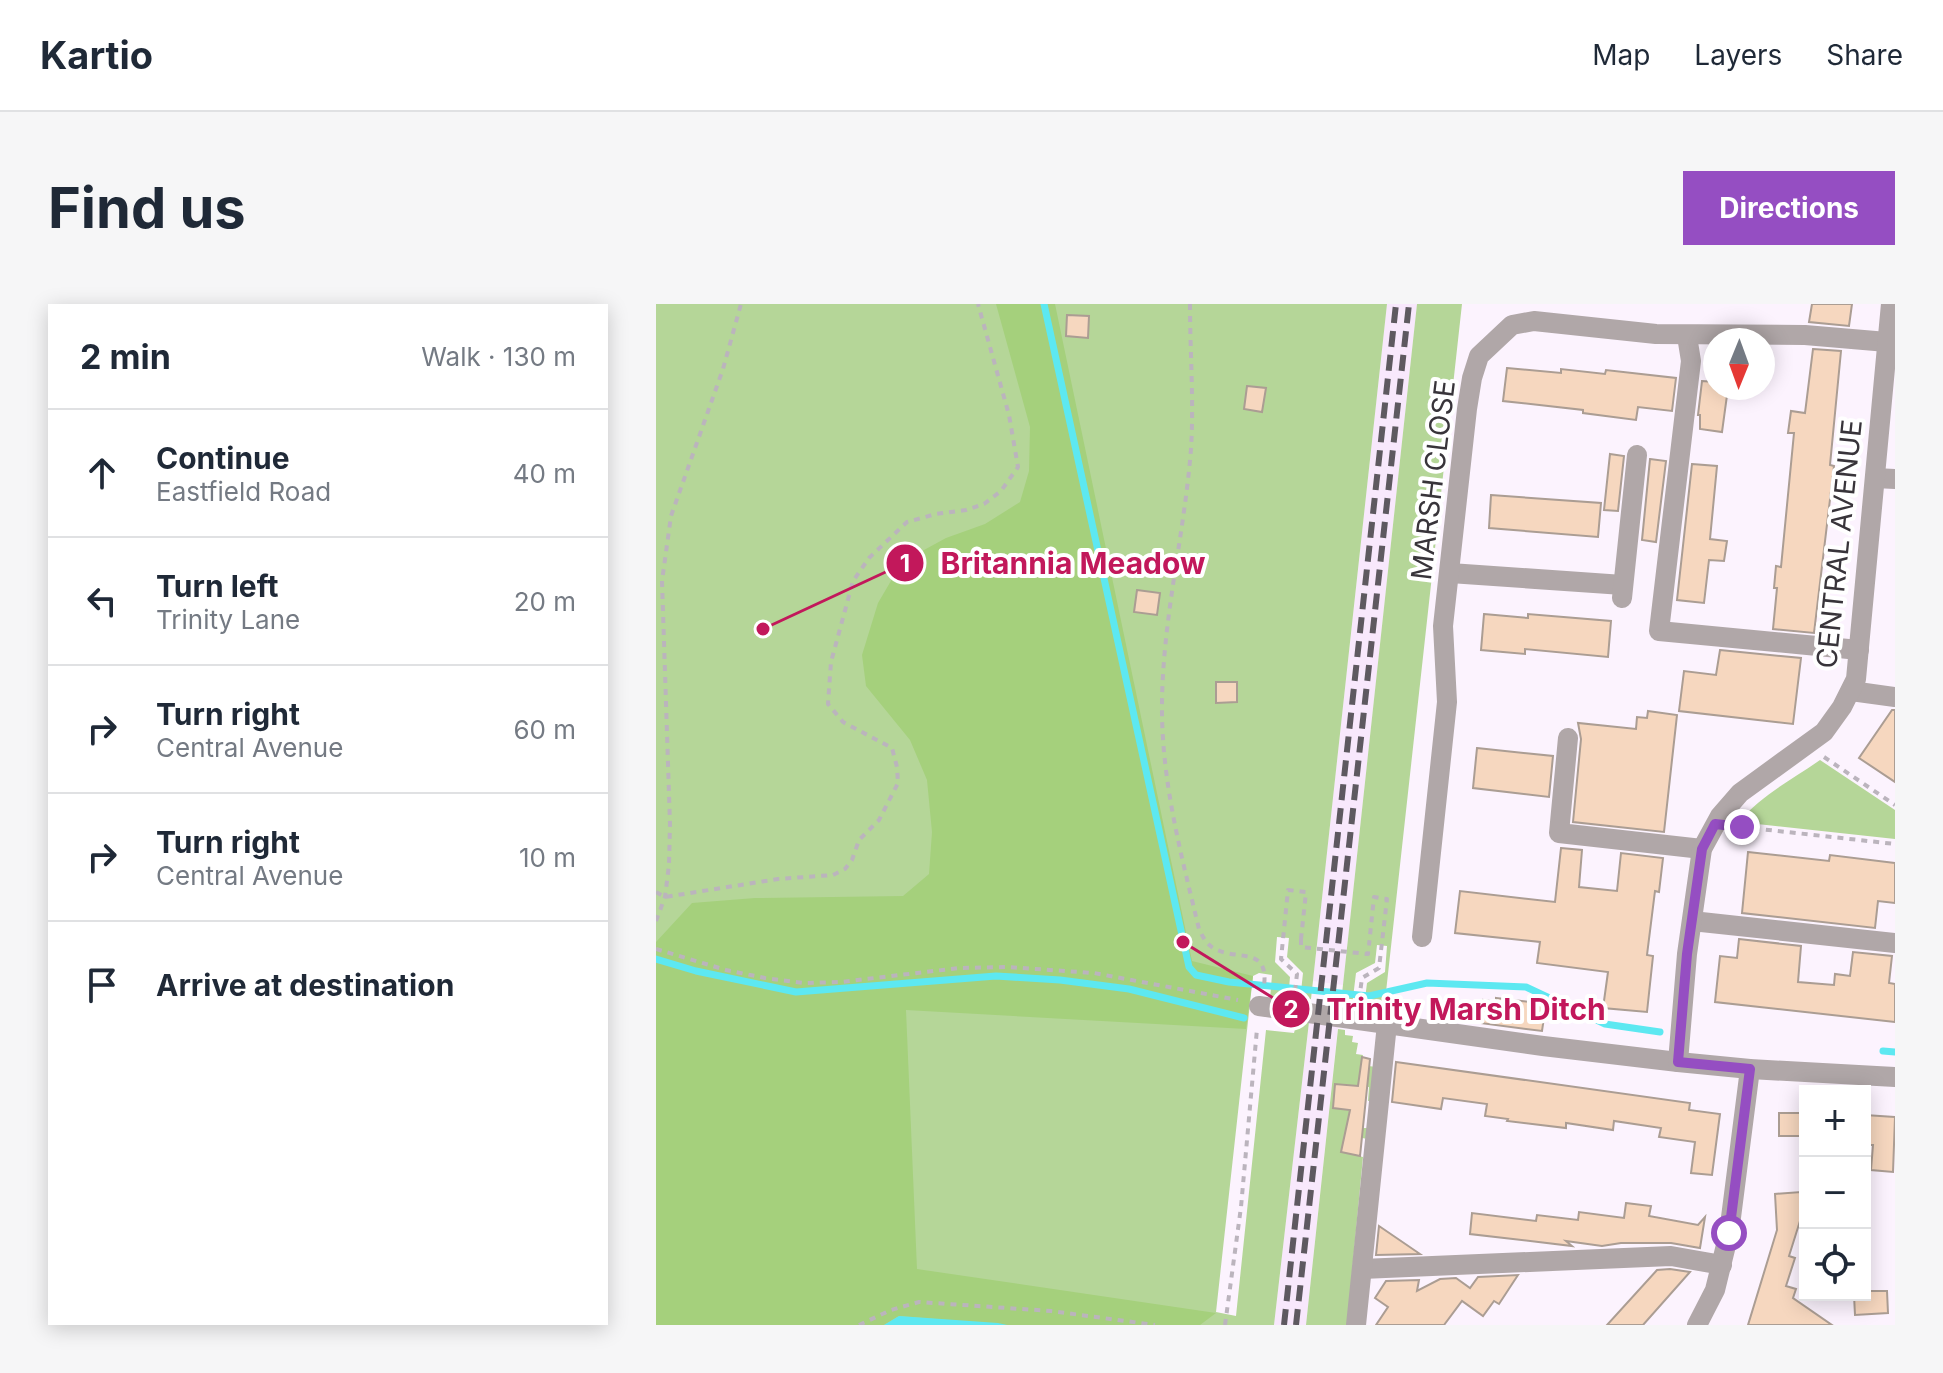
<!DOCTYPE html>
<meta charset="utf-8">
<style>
body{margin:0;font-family:Inter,sans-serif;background:#f6f6f7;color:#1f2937}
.controls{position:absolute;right:24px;bottom:24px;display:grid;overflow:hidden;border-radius:0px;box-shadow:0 4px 20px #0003}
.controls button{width:72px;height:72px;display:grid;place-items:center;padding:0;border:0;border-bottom:2px solid #e0e1e3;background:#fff;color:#1f2937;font:40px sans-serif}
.compass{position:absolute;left:1047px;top:24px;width:72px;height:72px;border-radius:50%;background:#fff;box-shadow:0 4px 20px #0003;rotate:181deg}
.stop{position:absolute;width:24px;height:24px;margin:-18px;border:6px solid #954ec2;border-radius:50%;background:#fff}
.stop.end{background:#954ec2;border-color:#fff;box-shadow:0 2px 8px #0008}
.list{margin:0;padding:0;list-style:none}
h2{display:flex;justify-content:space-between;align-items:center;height:104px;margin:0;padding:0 32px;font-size:34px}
h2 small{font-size:26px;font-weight:400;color:#747a83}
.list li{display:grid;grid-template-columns:52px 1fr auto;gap:24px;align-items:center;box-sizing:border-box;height:128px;padding:0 32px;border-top:2px solid #e0e1e3}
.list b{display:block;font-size:30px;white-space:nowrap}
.list p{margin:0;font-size:26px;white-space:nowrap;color:#747a83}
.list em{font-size:26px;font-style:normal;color:#747a83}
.icon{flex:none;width:44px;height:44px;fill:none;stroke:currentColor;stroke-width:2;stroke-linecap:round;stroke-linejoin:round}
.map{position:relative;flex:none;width:1239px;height:1021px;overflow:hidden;border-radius:0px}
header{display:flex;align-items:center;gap:48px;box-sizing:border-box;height:112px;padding:0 40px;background:#fff;border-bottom:2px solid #e0e1e3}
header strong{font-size:38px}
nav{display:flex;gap:44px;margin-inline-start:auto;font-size:28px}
.intro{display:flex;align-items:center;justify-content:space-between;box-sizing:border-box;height:192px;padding:0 48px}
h1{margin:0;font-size:56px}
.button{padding:20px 36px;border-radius:0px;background:#954ec2;color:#fff;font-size:28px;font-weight:700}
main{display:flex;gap:48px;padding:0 48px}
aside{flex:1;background:#fff;border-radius:0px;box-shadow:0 4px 20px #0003}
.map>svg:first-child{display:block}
.built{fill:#f8e8fc}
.green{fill:#b5d698}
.forest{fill:#a5d07c}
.water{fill:#5de8f1}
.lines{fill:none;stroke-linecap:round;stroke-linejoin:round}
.stream{stroke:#5de8f1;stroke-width:7}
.building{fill:#f6d7bf;stroke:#ab9d93;stroke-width:2}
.path{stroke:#bbb4bd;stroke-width:4;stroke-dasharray:6 6;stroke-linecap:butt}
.minor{stroke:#b0a7a8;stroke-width:20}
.rail{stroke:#5e5960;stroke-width:6;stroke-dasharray:16 8;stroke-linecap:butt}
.path-bridge{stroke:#bbb4bd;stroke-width:4;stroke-dasharray:6 6;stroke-linecap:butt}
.route{stroke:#954ec2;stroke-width:10}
.labels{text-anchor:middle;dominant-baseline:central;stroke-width:8;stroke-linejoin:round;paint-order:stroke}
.street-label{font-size:28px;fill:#38343a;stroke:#fff}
.leader{fill:none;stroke:#c2185b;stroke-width:3}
.callout-dot{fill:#c2185b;stroke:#fff;stroke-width:3}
.mark-label{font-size:24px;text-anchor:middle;font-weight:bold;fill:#fff}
.callout-label{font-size:30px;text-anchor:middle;font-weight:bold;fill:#c2185b;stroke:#fff;stroke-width:8;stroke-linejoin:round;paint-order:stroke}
</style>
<header>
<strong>Kartio</strong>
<nav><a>Map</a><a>Layers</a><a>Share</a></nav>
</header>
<div class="intro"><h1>Find us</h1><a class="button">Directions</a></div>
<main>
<aside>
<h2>2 min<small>Walk · 130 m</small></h2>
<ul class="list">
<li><svg class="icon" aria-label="ahead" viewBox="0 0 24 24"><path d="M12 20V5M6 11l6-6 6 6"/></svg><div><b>Continue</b><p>Eastfield Road</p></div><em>40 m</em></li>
<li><svg class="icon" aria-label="left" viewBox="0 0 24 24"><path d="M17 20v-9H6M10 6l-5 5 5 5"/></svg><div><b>Turn left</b><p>Trinity Lane</p></div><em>20 m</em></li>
<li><svg class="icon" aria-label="right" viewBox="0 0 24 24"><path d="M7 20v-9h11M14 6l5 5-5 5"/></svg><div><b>Turn right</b><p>Central Avenue</p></div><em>60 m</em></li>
<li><svg class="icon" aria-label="right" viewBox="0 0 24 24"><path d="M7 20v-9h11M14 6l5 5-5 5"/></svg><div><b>Turn right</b><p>Central Avenue</p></div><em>10 m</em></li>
<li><svg class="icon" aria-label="arrive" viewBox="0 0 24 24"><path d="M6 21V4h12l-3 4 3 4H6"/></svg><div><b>Arrive at destination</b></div></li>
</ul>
</aside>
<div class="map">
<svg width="1239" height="1021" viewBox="0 0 1239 1021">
<rect width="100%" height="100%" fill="#fcf3fe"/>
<g class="built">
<path d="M731 0H761L687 681 657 677Z"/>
<path d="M653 718 682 722 650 1021H618Z"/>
</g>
<g class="green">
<path d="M0 0H731L655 695 644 697 647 669 631 653 633 634 621 633 619 658 634 673 632 696 614 695 616 671 603 669 597 672 560 1008 580 1012 610 726 638 729 641 717 653 718 618 1021H0Z"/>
<path d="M761 0H806L728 706 708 703 711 679 729 668 731 642 721 641 719 659 700 669 696 702 685 699Z"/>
<path d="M1164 456 1239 506V535L1083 518C1104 492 1137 475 1164 456Z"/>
<path d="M682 725 689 726V731L697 732 696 738 702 739 700 750 707 751 705 761 720 763 716 797H712L713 783 679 781 677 804 707 807 705 824H713L711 835 689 830 686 848 707 853 691 1021H650Z"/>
</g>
<path class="forest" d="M340 0H399L536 657 597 672 590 725 250 706 261 965 560 1009 544 1021H351L243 1012 228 1021H0V638L36 599 99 594 247 592 273 570 276 528 271 476 254 436 210 382 206 351 222 299 246 258 290 234 329 220 364 198 373 167 374 123Z"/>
<path class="water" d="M243 1012 342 1019 351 1021H228Z"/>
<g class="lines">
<g class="stream">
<path d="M388 0 533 663 540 671 573 678 713 692 771 679 870 683 949 720 1004 728"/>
<path d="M0 655 40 667 140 688 340 672 404 676 473 685 588 714"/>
<path d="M1227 747 1239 748"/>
</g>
</g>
<g class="building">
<path d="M1156 0H1196L1193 22 1153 18Z"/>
<path d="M411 11 433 12 432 34 410 32Z"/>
<path d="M1157 45 1185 47 1174 161 1178 162 1158 329 1117 325 1121 284H1118L1120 262 1125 263 1138 129H1132L1135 107 1149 109Z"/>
<path d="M851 64 905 69V65L949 70 950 66 1020 74 1016 107 982 103 980 116 927 109V106L847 97Z"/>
<path d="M1046 77 1059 78V84H1072L1066 128 1044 125V111H1042Z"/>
<path d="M591 82 610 84 606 108 588 105Z"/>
<path d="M954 150 968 152 962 207 948 206Z"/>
<path d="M994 155 1010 157 1000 238 986 236Z"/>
<path d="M1036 160 1061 162 1054 235 1071 237 1068 257 1053 256 1048 299 1021 296Z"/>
<path d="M835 191 945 199 942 233 833 224Z"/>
<path d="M481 286 504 289 501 311 478 308Z"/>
<path d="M828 310 872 314V310L955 317 952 353 869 345V350L825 346Z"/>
<path d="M1064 346 1145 354 1137 420 1023 407 1028 367 1060 371Z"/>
<path d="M560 378H581V398L560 399Z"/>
<path d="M1236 406H1239V478L1203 454Z"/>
<path d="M992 407 1021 411 1008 528 917 518 925 435 922 419 980 425 981 413 991 414Z"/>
<path d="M821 444 897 452 893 493 817 484Z"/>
<path d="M905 544 926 546 923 583 961 587 965 549 1007 554 1003 588 999 587 991 651 997 652 991 708 947 704 952 668 881 659 884 638 799 629 804 587 899 598Z"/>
<path d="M1092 548 1173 557 1174 551 1239 559V599L1222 597 1219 624 1086 609Z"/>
<path d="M1083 635 1145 642 1142 678 1178 681 1179 670 1194 672 1197 648 1236 652 1233 679 1239 680V718L1059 698 1064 652 1081 654Z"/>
<path d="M840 694 890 700 886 727 824 719 827 696 840 698Z"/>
<path d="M706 753 714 755 704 852 685 848 694 806 677 804 679 780 702 782Z"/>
<path d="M740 758 1034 799 1033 806 1064 810 1056 871 1035 869 1039 838 1003 833 1005 824 958 817 957 826 910 819V824L851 817 852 815 829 812 831 800 787 794 785 805 736 798Z"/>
<rect x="1123" y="809" width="26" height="23"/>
<path d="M1209 811 1239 813 1237 868 1215 866 1217 841H1209Z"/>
<path d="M1145 888 1147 917H1144L1133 952 1139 954 1130 982 1140 985 1137 994 1176 1021H1092L1121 926 1119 890Z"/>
<path d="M970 899 995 902 993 912 1042 921 1049 913 1044 944 1015 939H965L946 942 910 937 916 942 814 930 816 909 880 917 881 911 922 916 923 908 968 914Z"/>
<path d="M723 922 764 950 720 951Z"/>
<path d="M1014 965 1034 968 987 1021H951L1001 966Z"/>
<path d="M862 971 843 1000 838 997 827 1012 806 997 788 1021H720L732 1003 719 994 730 977 763 976 761 987 784 975 800 974 814 984 822 973Z"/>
<path d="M1209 987H1231L1232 1009 1199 1011 1198 991H1209Z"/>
</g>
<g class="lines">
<g class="path">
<path d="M534 0C534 49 538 96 535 145 528 234 505 321 506 410 507 484 526 554 543 625 547 633 550 640 559 645 582 657 613 642 608 682"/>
<path d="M1168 453 1239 501"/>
<path d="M1086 523 1239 540"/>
<path d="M0 588 9 593 122 575 177 571 189 565 196 556 203 536 223 516 242 479 241 463 236 444 187 418 172 400 175 358 197 277 213 254 251 218 280 210 310 206 328 200 345 187 362 163 353 111 322 0"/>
<path d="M0 617 9 593 13 561 14 520 6 277 15 212 67 65 85 0"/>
<path d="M0 645 70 666 109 674 148 679 185 678 303 664 351 663 438 669 582 696"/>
<path d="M639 687 641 670 625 655 632 586 650 588 645 635"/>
<path d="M703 696 706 674 723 664 731 595 718 593 713 641"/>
<path d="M203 1021 235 1006 263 998 395 1007 499 1021"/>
<path d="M569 1021 585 903 601 725"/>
</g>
<g class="minor">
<path d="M1031 32 1035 57 1003 327 1203 346"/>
<path d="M1219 174 1239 175"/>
<path d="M794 269 967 281"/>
<path d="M966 294 981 151"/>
<path d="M1195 387 1239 393"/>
<path d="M912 434 903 529 1046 545"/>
<path d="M1036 617 1239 639"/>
<path d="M766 633 791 398 787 322 811 105 816 74 823 52 856 21 878 17 1000 30 1149 31 1231 38"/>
<path d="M603 702 887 742 1022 758 1094 765 1239 773"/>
<path d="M1022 758 1031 650 1046 545 1064 512 1084 489 1168 428 1186 403 1200 375 1235 0"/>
<path d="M706 965 1015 952 1066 961"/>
<path d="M700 1021 731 720"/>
<path d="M1041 1021 1059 986 1073 929 1094 765"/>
</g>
<g class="rail">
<path d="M628 1021 740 0"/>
<path d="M640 1021 753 0"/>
</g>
<path class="path-bridge" d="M645 635V643L712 650 713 641"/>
</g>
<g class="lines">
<path class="route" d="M1073 929 1094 765 1022 758 1031 650 1046 545 1059 520 1086 523"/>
</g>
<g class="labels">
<g class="street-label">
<text transform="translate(777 176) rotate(-83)">MARSH CLOSE</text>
<text transform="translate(1183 240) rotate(-84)">CENTRAL AVENUE</text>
</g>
</g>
<path class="leader" d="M107 325L249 259M527 638L635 705"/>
<g class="callout-dot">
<circle cx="107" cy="325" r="8"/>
<circle cx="527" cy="638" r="8"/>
<circle cx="249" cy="259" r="20"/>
<circle cx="635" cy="705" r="20"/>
</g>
<g class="mark-label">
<text x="249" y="268">1</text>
<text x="635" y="714">2</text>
</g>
<g class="callout-label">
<text x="417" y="270">Britannia Meadow</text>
<text x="810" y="716">Trinity Marsh Ditch</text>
</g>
</svg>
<div class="controls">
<button>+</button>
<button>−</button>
<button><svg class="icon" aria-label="locate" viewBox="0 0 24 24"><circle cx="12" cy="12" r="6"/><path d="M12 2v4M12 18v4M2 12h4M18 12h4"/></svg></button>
</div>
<svg class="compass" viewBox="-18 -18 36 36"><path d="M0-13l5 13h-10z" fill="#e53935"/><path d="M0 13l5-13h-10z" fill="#747a83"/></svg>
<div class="stop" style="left:1073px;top:929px"></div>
<div class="stop end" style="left:1086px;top:523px"></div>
</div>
</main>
